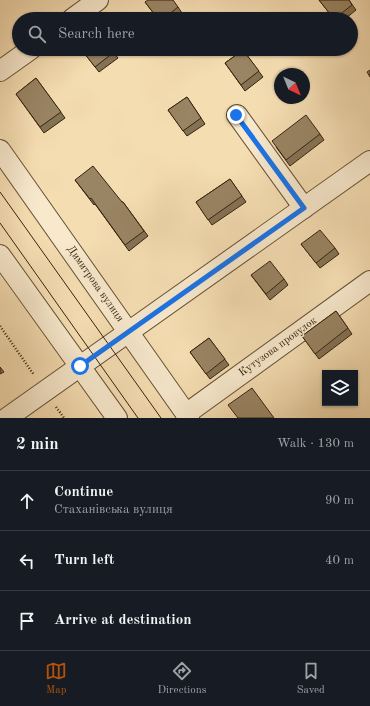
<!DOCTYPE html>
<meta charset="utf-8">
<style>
body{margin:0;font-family:"Old Standard TT",serif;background:#242831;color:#f1f3f6}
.controls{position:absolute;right:12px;bottom:12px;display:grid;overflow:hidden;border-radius:0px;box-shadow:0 1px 3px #0004}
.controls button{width:36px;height:36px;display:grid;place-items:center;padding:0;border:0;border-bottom:1px solid #363941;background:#171b24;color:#f1f3f6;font:20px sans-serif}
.compass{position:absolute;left:274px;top:68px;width:36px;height:36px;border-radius:50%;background:#171b24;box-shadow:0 1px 3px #0004;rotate:137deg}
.stop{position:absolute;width:12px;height:12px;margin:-9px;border:3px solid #1a73e8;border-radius:50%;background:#fff}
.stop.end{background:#1a73e8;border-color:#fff;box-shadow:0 1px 4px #0008}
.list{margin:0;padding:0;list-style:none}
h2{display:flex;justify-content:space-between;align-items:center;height:52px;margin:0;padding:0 16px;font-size:17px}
h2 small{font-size:13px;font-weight:400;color:#9ea1a6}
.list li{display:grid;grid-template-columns:26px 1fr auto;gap:12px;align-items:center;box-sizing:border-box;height:60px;padding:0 16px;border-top:1px solid #363941}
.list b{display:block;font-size:15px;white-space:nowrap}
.list p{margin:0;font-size:13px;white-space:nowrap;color:#9ea1a6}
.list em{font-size:13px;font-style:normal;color:#9ea1a6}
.icon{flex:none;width:22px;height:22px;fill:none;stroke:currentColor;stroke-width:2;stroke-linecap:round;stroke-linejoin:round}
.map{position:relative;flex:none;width:370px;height:418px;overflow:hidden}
.search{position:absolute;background:#171b24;box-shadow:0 1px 3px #0004;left:12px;right:12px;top:12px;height:44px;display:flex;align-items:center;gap:10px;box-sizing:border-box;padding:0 14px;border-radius:22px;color:#9ea1a6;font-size:15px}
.sheet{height:232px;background:#171b24}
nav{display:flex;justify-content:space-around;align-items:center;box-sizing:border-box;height:56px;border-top:1px solid #363941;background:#171b24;font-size:11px;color:#9ea1a6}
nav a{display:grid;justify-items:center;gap:2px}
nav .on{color:#b45309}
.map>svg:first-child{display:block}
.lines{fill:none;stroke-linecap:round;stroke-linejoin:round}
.minor-casing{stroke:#665236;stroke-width:22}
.path{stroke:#36230d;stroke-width:2.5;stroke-dasharray:1 2;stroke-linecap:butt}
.minor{stroke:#f8e9cd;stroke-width:20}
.tram{stroke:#36230d;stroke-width:1}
.wall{fill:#847255;stroke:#36230d}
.building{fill:#998463;stroke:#36230d}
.route{stroke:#1a73e8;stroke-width:5}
.labels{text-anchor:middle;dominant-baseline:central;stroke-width:3;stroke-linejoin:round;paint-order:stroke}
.street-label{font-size:11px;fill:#36230d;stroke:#f8e9cd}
</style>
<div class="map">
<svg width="370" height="418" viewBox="0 0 370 418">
<rect width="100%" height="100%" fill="#f5ddb2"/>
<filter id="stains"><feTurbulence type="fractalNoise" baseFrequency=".005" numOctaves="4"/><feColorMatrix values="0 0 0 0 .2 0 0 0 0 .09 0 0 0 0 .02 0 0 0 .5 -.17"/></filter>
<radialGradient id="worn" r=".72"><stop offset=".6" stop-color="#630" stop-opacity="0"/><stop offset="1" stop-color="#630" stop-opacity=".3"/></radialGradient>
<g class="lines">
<g class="minor-casing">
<g id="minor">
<path d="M72 19 98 0"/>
<path d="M0 71 31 49"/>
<path d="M237 115 304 208"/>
<path d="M0 150 189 418"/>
<path d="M0 255 117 418"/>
<path d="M186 414 370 281"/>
<path d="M7 418 370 161"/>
</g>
</g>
<g class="path">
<path d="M0 326 34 375"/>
<path d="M56 407 64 418"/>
</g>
<use href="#minor" class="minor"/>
<g class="tram">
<path d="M0 192 161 418"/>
<path d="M0 223 138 418"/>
</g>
</g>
<g class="wall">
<path d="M319 0H349L356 10 345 19H334Z"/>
<path d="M145 2 178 7 182 13 174 19H158Z"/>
<path d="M81 49H111L118 58 99 72Z"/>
<path d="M243 50 263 77 245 91 225 63Z"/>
<path d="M36 78 65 118 44 133 16 94Z"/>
<path d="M187 97 205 124 187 136 168 110Z"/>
<path d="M320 134 324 140 290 166 276 147Z"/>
<path d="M230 179 246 202 212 225 196 202Z"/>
<path d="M75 180 122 202H123L148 236 129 251 95 204 94 205Z"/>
<path d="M301 244 335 248 339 254 320 268Z"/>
<path d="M251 275 284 279 288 285 270 300Z"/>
<path d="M336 311 352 334 319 359 302 336Z"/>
<path d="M209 338 229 365 210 379 190 352Z"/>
<path d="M0 367 4 372 0 374Z"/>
</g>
<g class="building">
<path d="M148 0H173L178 7 163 19H158L145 2Z"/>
<path d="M319 0H349L352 5 334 19Z"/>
<path d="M81 49H111L114 52 95 67Z"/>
<path d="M243 50 259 71 241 85 225 63Z"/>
<path d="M370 70V77L367 72Z"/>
<path d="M36 78 61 112 40 127 16 94Z"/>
<path d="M187 97 201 118 183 131 168 110Z"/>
<path d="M306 115 320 134 286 160 272 141Z"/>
<path d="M93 166 122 202H123L144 231 125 245 91 198 90 199 75 180Z"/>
<path d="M230 179 242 196 208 220 196 202Z"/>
<path d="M320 230 335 248 316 263 301 244Z"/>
<path d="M270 261 284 279 266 294 251 275Z"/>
<path d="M336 311 348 328 315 354 302 336Z"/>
<path d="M209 338 225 359 206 374 190 352Z"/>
<path d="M252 388 274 418H238L228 405Z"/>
</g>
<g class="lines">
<path class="route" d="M80 366 304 208 236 115"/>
</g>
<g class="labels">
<g class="street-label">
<text transform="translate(95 284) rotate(55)">Димитрова вулиця</text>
<text transform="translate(278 347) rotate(-36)">Кутузова провулок</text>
</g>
</g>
<rect width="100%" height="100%" filter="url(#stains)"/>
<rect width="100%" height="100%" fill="url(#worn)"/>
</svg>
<div class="controls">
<button><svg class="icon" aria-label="layers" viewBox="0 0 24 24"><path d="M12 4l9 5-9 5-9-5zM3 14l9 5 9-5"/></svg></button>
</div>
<svg class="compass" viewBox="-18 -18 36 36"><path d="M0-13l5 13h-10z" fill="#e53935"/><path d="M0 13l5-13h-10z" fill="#9ea1a6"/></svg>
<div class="stop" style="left:80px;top:366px"></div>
<div class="stop end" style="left:236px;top:115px"></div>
<div class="search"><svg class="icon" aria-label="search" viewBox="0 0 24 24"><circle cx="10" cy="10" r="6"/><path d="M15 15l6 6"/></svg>Search here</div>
</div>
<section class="sheet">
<h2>2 min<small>Walk · 130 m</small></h2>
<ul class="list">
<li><svg class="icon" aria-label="ahead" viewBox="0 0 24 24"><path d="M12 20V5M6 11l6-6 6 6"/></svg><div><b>Continue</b><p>Стаханівська вулиця</p></div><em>90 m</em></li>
<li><svg class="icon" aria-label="left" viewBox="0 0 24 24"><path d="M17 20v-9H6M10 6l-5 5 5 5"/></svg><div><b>Turn left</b></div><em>40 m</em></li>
<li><svg class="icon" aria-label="arrive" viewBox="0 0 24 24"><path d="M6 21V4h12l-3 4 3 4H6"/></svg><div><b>Arrive at destination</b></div></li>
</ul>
</section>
<nav>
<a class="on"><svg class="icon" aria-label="map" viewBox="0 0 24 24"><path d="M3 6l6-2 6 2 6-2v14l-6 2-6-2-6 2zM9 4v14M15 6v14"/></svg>Map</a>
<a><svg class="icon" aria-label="directions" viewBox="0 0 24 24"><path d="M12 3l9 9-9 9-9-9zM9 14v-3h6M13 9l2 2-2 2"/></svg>Directions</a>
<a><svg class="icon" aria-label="saved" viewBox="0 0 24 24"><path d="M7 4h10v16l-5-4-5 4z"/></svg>Saved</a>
</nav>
